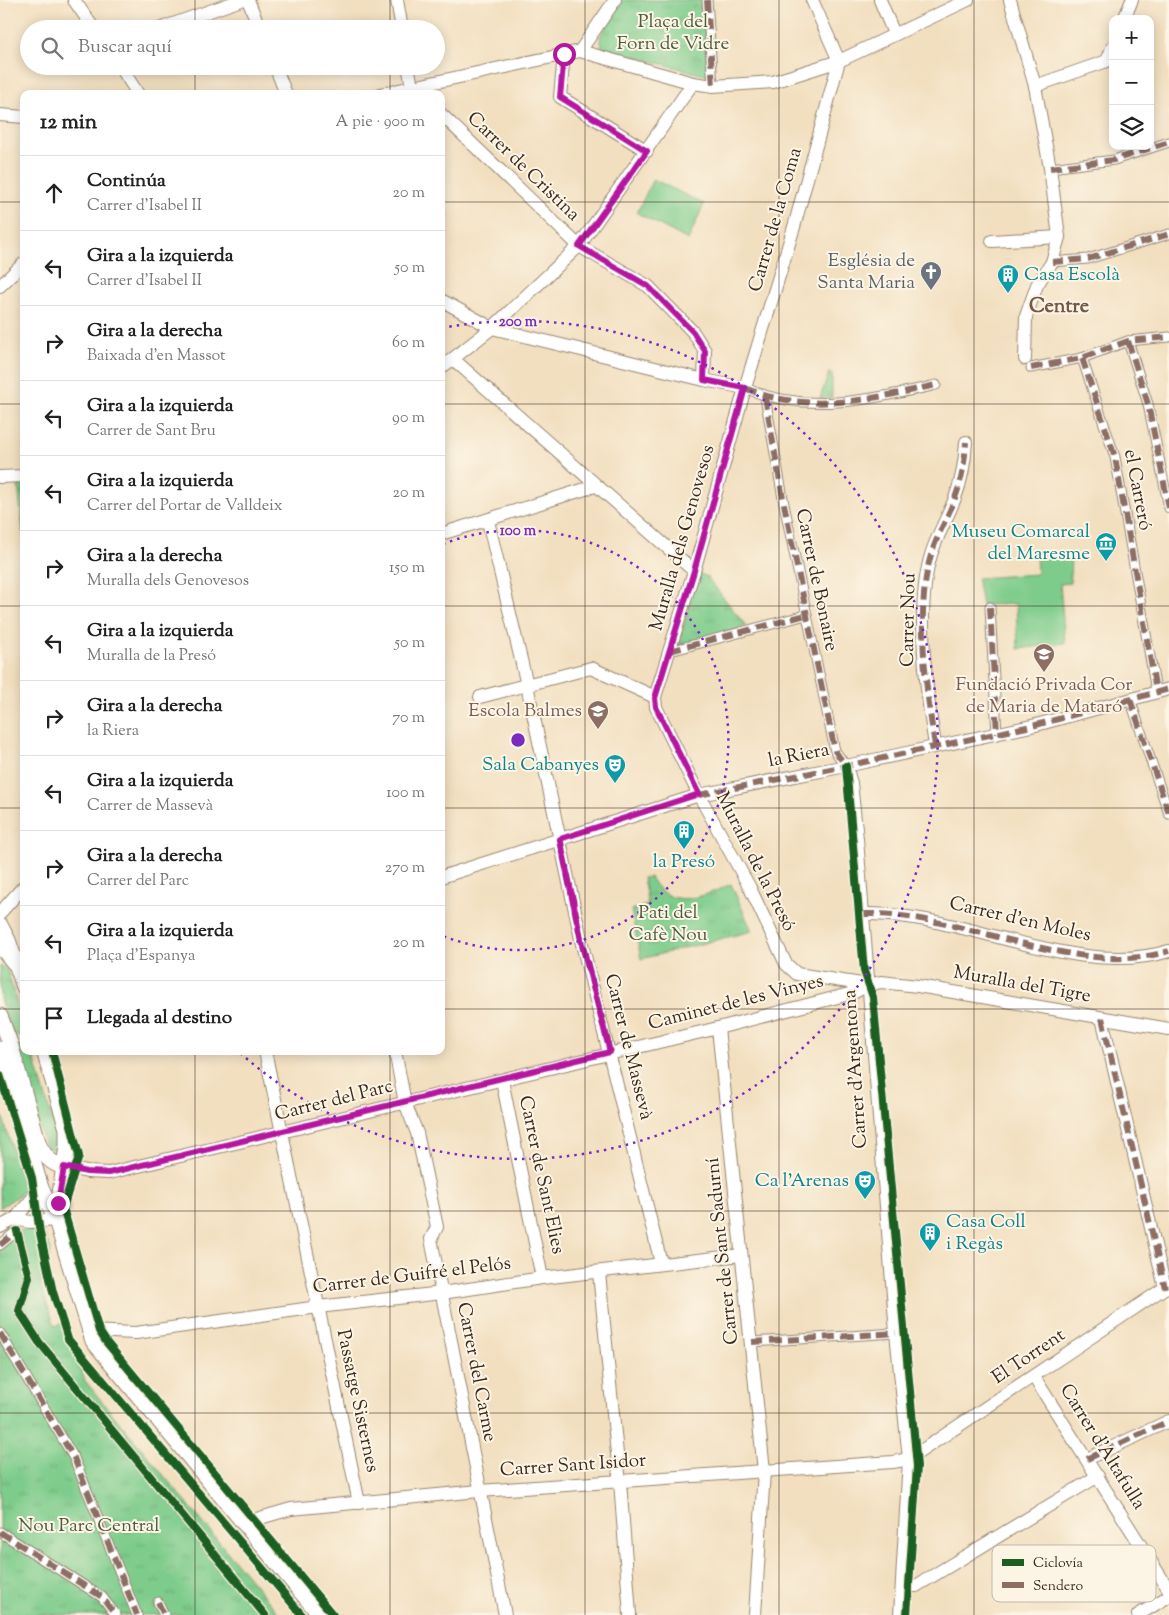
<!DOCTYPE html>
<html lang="es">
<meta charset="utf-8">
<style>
body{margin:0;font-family:"Sorts Mill Goudy",serif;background:#f2f2f2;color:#222}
.controls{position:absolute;right:15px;top:15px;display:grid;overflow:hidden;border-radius:10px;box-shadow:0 2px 12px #0003}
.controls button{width:45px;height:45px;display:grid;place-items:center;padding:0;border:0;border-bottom:1px solid #e0e0e0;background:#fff;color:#222;font:25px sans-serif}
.stop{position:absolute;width:15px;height:15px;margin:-11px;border:4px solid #b5179e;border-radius:50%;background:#fff}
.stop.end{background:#b5179e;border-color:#fff;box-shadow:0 1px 5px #0008}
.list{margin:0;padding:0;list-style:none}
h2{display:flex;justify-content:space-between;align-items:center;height:65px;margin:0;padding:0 20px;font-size:21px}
h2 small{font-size:16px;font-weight:400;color:#767676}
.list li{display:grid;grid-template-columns:32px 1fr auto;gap:15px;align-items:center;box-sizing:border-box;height:75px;padding:0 20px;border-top:1px solid #e0e0e0}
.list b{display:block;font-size:19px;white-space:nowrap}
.list p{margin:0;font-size:16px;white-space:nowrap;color:#767676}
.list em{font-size:16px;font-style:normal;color:#767676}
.icon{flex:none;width:28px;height:28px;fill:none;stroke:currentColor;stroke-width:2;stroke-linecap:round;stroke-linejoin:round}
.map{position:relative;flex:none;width:1169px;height:1615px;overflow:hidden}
.search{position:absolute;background:#fff;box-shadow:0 2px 12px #0003;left:20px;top:20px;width:425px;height:55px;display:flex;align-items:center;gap:12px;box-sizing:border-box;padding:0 18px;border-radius:28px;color:#767676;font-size:19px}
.panel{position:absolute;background:#fff;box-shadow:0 2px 12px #0003;left:20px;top:90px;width:425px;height:965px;border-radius:10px}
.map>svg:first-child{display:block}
.park{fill:url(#park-tufts);stroke:#5c7b54}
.pitch{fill:#7ecc8b;stroke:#5c7b54}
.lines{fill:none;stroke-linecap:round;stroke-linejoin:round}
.pedestrian-casing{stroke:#96846f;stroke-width:11}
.minor-casing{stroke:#96846f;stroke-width:14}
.tertiary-casing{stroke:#96846f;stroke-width:17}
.pedestrian{stroke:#fff;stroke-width:9}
.minor{stroke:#fff;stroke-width:12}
.tertiary{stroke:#fff;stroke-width:15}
.quiet{stroke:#8d6e63;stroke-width:6;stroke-dasharray:12 6;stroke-linecap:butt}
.cycleway-casing{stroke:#fcf5e5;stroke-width:11}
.cycleway{stroke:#1b5e20;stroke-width:8}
.route{stroke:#b5179e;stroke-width:6}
.grid{fill:none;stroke:#3b2a1e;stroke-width:1;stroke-opacity:0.55}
.ring{fill:none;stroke:#7b2cbf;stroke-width:2.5;stroke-dasharray:2.5 5}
.labels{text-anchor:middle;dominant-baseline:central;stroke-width:4;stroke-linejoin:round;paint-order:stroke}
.park-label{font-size:19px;fill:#4f5b3f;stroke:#fcf5e5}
.street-label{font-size:19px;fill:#3b2a1e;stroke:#fcf5e5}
.worship-label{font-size:19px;fill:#5b616d;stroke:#fcf5e5;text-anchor:end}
.culture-label{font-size:19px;fill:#0d838f;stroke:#fcf5e5;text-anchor:end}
.education-label{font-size:19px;fill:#785e54;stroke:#fcf5e5}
.neighbourhood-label{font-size:20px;font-weight:bold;fill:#75584a;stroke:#fcf5e5}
.key{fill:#fcf5e5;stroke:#c2b8a9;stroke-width:1}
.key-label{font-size:14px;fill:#3b2a1e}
.centre{fill:#7b2cbf;stroke:#fcf5e5;stroke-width:2.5}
.ring-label{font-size:15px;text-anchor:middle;font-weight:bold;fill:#7b2cbf;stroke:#fcf5e5;stroke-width:4;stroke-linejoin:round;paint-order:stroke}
</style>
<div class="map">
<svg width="1169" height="1615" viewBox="0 0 1169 1615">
<defs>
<pattern id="park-tufts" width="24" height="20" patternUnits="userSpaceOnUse" patternTransform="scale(1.25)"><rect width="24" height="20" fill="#7ecc8b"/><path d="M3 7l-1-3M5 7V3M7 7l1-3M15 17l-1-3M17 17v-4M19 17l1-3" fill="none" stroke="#6eaf78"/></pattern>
</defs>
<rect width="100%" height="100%" fill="#fcf5e5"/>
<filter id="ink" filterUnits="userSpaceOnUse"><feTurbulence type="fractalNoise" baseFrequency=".02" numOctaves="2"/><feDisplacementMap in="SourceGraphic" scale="10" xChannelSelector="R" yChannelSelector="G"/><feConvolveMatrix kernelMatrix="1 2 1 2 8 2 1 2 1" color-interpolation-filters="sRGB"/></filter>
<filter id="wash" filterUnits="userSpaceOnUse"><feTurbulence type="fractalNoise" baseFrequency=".0096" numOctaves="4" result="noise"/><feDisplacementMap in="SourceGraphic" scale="20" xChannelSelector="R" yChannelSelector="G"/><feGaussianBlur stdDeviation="1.12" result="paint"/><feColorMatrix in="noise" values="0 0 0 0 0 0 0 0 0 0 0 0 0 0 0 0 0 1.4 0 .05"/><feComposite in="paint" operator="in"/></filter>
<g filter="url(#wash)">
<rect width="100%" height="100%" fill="#f2dfc0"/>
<g class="park">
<path d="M623 0H703L708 76 602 48 600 36Z"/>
<path d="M829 373 832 374V398H820Z"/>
<path d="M18 484H24L23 533Z"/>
<path d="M699 573 707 577 746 626 675 654Z"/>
<path d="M650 877C669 912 703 897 731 884L752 931 641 959 631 910 648 905 643 878Z"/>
<path d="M0 966 7 970 24 1027V1033L13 1037 0 999Z"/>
<path d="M24 1046V1051H32L59 1142 58 1147 53 1150 45 1147 16 1048Z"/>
<path d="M0 1108 25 1191 0 1208Z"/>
<path d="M40 1225 51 1250 43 1273 41 1287 55 1326 65 1323 85 1381 280 1615H0V1237Z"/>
</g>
<g class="pitch">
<path d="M653 179 704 204 688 240 637 213Z"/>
<path d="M1071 553 1070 583 1060 584 1065 643 1018 649 1016 604 982 605 977 578 1037 574 1036 554Z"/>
</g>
</g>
<g filter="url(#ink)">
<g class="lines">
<g class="pedestrian-casing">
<g id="pedestrian">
<path d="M707 0 713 86"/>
<path d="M1050 168 1114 160 1169 142"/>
<path d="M1052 262 1088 259 1169 234"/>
<path d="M1128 341 1148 404 1169 508"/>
<path d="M1082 358 1115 457 1156 691"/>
<path d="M1031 368 1082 358 1128 341 1169 337"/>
<path d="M745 388C807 415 873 399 936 385"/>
<path d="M765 397 784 504 835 751 846 766"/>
<path d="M990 607 997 734"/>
<path d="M670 651 806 615"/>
<path d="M1130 699 1169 814"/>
<path d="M0 1245 17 1231 29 1277 19 1311 39 1342 265 1615"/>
<path d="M0 1333 74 1458 137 1615"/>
<path d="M752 1342 896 1333"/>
<path d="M0 1532 102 1597 116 1615"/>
<path d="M158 1602 164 1615"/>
</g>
</g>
<g class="minor-casing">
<g id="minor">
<path d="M74 0 94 29"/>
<path d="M248 0 260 29"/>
<path d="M397 0 402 29"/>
<path d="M812 0 839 61"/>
<path d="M880 0 894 34"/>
<path d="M1010 0 1035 86 1050 168 1059 237 1052 262 1037 285 1026 316 1025 359"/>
<path d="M1124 19 1132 0"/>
<path d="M159 29 241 0"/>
<path d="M580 51 615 0"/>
<path d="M564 54 560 97 647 151"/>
<path d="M839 61 794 227 745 388 694 571 655 697 656 707 699 795 750 888 786 964 797 974 868 985"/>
<path d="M120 66 138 94"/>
<path d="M275 66 286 94"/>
<path d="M408 66 412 86 420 94"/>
<path d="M1035 86 1107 61 1113 46"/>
<path d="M380 94 580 51 693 83 713 86 773 82 839 61 968 0"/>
<path d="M441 114 579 246 648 286 693 332 705 351 704 380"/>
<path d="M0 115 24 117"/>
<path d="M992 241 1059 237"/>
<path d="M0 286 24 263"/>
<path d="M441 300 492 328 704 380 745 388"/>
<path d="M453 359 694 571"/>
<path d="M441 368 492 328 579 246 693 83"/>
<path d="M0 477 24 476"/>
<path d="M488 521 527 685 582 944 661 1263"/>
<path d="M441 534 595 486"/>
<path d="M480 697 591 668 655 697"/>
<path d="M935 745C926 691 915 608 931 555 937 535 948 517 955 498 962 480 965 460 966 442"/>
<path d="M846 766 851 783 857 839 896 1333 909 1459 900 1615"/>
<path d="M441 877 699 795 846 766 1036 725 1169 689"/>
<path d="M0 913 24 886"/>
<path d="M863 914C961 911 1076 980 1169 951"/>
<path d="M0 948 13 964"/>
<path d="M1102 1018 1165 1288"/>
<path d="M718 1028 764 1471 755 1615"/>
<path d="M265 1051 359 1503"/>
<path d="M395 1051 405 1103 417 1133 437 1227 431 1239 505 1615"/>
<path d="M502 1080 542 1278"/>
<path d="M64 1167 87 1172 109 1173 718 1028 853 993 868 985 881 982 918 986 1169 1029"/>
<path d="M15 1219 30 1222 56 1220"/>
<path d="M0 1227 15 1219 41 1188"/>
<path d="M599 1273 621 1494 630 1615"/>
<path d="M88 1331 136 1333 318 1307 442 1293 542 1278 741 1255"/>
<path d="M1034 1377 1169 1590"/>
<path d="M1087 1459 1169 1421"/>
<path d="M243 1523 291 1509 479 1491 893 1462 909 1459 1169 1285"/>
<path d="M902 1586H916L1098 1476"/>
<path d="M1138 1615 1169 1596"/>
</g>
</g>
<g class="tertiary-casing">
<g id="tertiary">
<path d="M0 925 8 940 24 987"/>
<path d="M0 1016 10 1043 39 1145"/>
<path d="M0 1049 41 1188 56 1220 93 1341 320 1615"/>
<path d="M44 1051 67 1129V1146L56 1220"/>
<path d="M35 1138C43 1152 47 1163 64 1167"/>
</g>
</g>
<use href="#pedestrian" class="pedestrian"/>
<use href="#minor" class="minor"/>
<use href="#tertiary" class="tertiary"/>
<g class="quiet">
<path d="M707 0 713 86"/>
<path d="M1050 168 1114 160 1169 142"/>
<path d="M1052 262 1088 259 1169 234"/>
<path d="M1128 341 1148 404 1169 508"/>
<path d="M1082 358 1115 457 1156 691"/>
<path d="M1031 368 1082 358 1128 341 1169 337"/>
<path d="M745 388C807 415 873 399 936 385"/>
<path d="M765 397 784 504 835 751 846 766"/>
<path d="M990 607 997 734"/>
<path d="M670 651 806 615"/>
<path d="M1130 699 1169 814"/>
<path d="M935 745C926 691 915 608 931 555 937 535 948 517 955 498 962 480 965 460 966 442"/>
<path d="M699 795 846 766 1036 725 1169 689"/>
<path d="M560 839 582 944 611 1052"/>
<path d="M863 914C961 911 1076 980 1169 951"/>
<path d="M1102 1018 1165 1288"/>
<path d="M0 1245 17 1231 18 1234"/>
<path d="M0 1333 74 1458 137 1615"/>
<path d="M752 1342 896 1333"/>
<path d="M1087 1459 1169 1421"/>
<path d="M0 1532 102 1597 116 1615"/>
<path d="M158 1602 164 1615"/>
</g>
<g class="cycleway-casing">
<g id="cycleway">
<path d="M846 766 864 971 873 997 917 1466 907 1615"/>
<path d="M52 1051 79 1156 63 1208 99 1331 107 1343 333 1615"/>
<path d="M0 1075 32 1178 40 1233 53 1292 68 1339 302 1615"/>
<path d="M17 1231 29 1277 19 1311 39 1342 265 1615"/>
</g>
</g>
<use href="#cycleway" class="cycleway"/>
</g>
</g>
<g class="lines" filter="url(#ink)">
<path class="route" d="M58 1203 64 1167 87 1172 109 1173 610 1052 582 944 560 839 699 794 656 707 655 698 694 571 745 388 704 380 705 351 693 332 648 286 579 246 647 151 560 97 564 54"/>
</g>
<path class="grid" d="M195 0V29M390 0V29M585 0V1615M779 0V1615M974 0V1615M195 66V94M390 66V94M0 202H24M441 202H1169M0 404H24M441 404H1169M0 606H24M441 606H1169M0 808H24M441 808H1169M0 1009H24M441 1009H1169M195 1051V1615M390 1051V1615M0 1211H1169M0 1413H1169"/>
<g class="ring">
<path d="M443 544A210 210 0 1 1 443 936"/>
<path d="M442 328A419 419 0 1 1 238 1051"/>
</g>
<defs>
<g id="church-pin" transform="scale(1.125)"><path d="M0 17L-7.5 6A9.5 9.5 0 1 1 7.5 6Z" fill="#6b7280" stroke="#fcf5e5"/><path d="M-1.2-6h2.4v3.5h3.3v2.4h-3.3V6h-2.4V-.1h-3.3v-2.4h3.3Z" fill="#fff"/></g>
<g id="building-pin" transform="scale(1.125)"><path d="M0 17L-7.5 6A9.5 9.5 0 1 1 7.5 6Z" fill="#0f9aa8" stroke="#fcf5e5"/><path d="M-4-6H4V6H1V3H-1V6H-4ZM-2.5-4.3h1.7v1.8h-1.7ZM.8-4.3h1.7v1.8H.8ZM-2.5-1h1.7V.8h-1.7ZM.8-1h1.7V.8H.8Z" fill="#fff"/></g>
<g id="museum-pin" transform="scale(1.125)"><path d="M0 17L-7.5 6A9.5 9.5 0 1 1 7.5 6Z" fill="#0f9aa8" stroke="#fcf5e5"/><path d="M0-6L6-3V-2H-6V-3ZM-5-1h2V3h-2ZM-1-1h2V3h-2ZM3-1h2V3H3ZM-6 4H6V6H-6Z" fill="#fff"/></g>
<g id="school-pin" transform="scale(1.125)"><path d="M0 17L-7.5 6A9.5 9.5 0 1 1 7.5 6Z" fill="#8d6e63" stroke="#fcf5e5"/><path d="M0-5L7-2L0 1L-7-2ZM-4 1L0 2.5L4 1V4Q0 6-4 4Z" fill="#fff"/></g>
<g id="theatre-pin" transform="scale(1.125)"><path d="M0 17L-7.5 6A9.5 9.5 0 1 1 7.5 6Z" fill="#0f9aa8" stroke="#fcf5e5"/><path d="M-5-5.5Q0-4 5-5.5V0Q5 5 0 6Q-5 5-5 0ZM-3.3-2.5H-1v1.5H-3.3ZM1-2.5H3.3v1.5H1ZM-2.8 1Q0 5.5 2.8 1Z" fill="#fff"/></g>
</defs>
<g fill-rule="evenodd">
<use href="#church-pin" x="931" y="272"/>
<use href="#building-pin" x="1008" y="275"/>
<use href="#museum-pin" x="1106" y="543"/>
<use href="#school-pin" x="1044" y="654"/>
<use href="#school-pin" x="598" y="711"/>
<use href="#theatre-pin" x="615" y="765"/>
<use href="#building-pin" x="684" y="831"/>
<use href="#theatre-pin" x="865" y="1181"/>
<use href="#building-pin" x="930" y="1233"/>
</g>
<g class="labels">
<g class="park-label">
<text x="673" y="22">Plaça del<tspan x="673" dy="22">Forn de Vidre</tspan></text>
<text x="668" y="913">Pati del<tspan x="668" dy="22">Cafè Nou</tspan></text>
<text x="89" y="1526">Nou Parc Central</text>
</g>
<g class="street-label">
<text transform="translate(523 167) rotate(44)">Carrer de Cristina</text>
<text transform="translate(776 220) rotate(-74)">Carrer de la Coma</text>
<text transform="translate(1137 490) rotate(79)">el Carreró</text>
<text transform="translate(683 538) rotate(-74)">Muralla dels Genovesos</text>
<text transform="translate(816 580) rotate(78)">Carrer de Bonaire</text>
<text transform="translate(909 620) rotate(-89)">Carrer Nou</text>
<text transform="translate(799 756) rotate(-11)">la Riera</text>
<text transform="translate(755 862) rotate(63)">Muralla de la Presó</text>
<text transform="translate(1020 920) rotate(13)">Carrer d'en Moles</text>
<text transform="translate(1022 985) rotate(10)">Muralla del Tigre</text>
<text transform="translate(736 1003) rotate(-14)">Caminet de les Vinyes</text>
<text transform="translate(628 1047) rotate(76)">Carrer de Massevà</text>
<text transform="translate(856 1069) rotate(-94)">Carrer d'Argentona</text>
<text transform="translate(334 1101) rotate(-14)">Carrer del Parc</text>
<text transform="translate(541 1175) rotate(78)">Carrer de Sant Elies</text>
<text transform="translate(723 1251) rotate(-96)">Carrer de Sant Sadurní</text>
<text transform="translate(412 1276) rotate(-7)">Carrer de Guifré el Pelós</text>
<text transform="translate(1029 1357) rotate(-34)">El Torrent</text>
<text transform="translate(476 1372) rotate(79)">Carrer del Carme</text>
<text transform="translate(357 1401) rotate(78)">Passatge Sisternes</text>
<text transform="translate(1102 1447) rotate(58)">Carrer d'Altafulla</text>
<text transform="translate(573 1466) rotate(-4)">Carrer Sant Isidor</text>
</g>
<g class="worship-label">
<text x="915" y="261">Església de<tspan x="915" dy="22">Santa Maria</tspan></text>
</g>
<g class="culture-label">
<text x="1024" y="275" text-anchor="start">Casa Escolà</text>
<text x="1090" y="532">Museu Comarcal<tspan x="1090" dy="22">del Maresme</tspan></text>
<text x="599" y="765">Sala Cabanyes</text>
<text x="684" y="862" text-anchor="middle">la Presó</text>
<text x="849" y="1181">Ca l'Arenas</text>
<text x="946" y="1222" text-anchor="start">Casa Coll<tspan x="946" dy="22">i Regàs</tspan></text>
</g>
<g class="education-label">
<text x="1044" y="685">Fundació Privada Cor<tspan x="1044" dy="22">de Maria de Mataró</tspan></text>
<text x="582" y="711" text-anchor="end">Escola Balmes</text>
</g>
<g class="neighbourhood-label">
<text x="1059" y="307">Centre</text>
</g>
</g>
<rect x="992" y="1545" width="164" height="57" rx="8" class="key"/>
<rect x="1002" y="1559" width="22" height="7" fill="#1b5e20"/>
<rect x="1002" y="1582" width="22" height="6" fill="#8d6e63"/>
<g class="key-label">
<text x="1033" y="1567">Ciclovía</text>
<text x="1033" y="1590">Sendero</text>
</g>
<circle cx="518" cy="740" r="8" class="centre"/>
<g class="ring-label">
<text x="518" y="326">200 m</text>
<text x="518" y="535">100 m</text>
</g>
</svg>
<div class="controls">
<button>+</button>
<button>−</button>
<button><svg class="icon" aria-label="layers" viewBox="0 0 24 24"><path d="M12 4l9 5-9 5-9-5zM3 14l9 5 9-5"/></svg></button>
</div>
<div class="stop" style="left:564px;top:54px"></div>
<div class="stop end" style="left:58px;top:1203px"></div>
<div class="search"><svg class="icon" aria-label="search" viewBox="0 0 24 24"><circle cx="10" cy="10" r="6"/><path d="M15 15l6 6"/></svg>Buscar aquí</div>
<section class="panel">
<h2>12 min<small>A pie · 900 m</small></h2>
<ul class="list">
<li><svg class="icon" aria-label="ahead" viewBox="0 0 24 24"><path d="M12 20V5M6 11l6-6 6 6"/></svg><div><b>Continúa</b><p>Carrer d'Isabel II</p></div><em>20 m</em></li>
<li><svg class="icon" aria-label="left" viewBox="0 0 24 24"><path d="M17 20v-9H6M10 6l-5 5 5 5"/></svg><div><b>Gira a la izquierda</b><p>Carrer d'Isabel II</p></div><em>50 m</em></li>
<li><svg class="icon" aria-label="right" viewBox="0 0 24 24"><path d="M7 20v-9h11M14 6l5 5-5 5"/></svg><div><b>Gira a la derecha</b><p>Baixada d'en Massot</p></div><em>60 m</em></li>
<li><svg class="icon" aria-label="left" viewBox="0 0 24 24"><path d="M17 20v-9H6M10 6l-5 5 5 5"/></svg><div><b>Gira a la izquierda</b><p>Carrer de Sant Bru</p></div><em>90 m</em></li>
<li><svg class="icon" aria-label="left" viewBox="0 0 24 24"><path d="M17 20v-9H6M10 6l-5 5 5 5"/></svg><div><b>Gira a la izquierda</b><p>Carrer del Portar de Valldeix</p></div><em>20 m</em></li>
<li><svg class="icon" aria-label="right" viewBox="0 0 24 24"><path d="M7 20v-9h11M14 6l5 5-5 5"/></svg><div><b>Gira a la derecha</b><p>Muralla dels Genovesos</p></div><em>150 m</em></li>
<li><svg class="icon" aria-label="left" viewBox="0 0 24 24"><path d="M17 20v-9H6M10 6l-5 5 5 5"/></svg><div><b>Gira a la izquierda</b><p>Muralla de la Presó</p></div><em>50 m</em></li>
<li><svg class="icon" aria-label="right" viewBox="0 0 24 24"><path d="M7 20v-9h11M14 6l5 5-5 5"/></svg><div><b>Gira a la derecha</b><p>la Riera</p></div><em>70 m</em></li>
<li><svg class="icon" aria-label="left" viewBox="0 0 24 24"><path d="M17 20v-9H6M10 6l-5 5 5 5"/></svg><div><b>Gira a la izquierda</b><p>Carrer de Massevà</p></div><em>100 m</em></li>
<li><svg class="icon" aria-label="right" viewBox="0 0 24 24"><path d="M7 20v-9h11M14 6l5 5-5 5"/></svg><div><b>Gira a la derecha</b><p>Carrer del Parc</p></div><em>270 m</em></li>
<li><svg class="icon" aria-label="left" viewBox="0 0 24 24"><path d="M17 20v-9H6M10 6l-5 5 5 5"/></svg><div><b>Gira a la izquierda</b><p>Plaça d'Espanya</p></div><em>20 m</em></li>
<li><svg class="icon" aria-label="arrive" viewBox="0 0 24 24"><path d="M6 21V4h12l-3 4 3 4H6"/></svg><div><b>Llegada al destino</b></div></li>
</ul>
</section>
</div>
